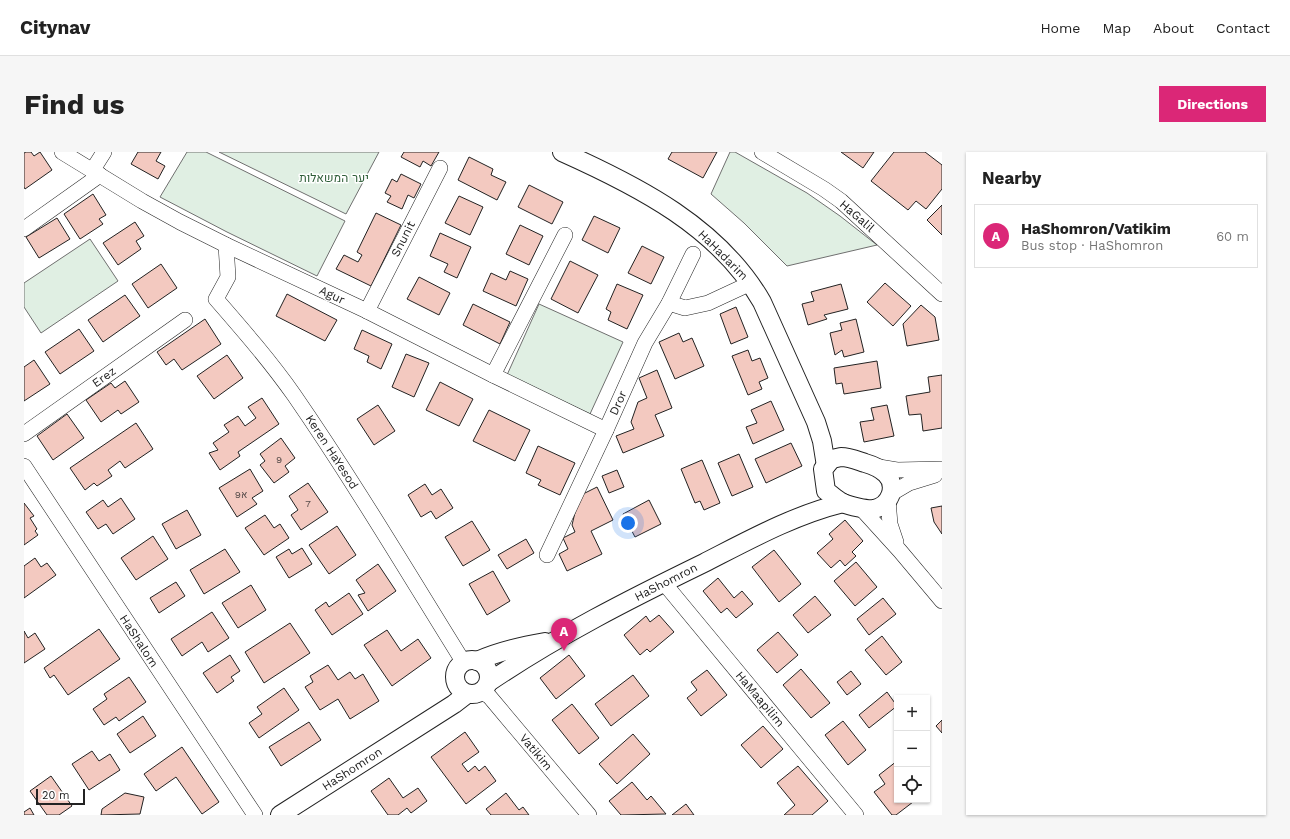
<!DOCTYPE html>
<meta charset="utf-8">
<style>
body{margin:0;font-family:"Work Sans",Heebo,sans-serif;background:#f6f6f6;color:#222}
.controls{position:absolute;right:12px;bottom:12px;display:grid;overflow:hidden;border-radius:0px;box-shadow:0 1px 3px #0004}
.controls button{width:36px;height:36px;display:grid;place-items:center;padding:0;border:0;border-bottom:1px solid #e0e0e0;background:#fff;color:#222;font:20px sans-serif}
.scale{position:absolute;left:12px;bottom:10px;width:49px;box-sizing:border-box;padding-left:4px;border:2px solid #222;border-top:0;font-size:11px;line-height:14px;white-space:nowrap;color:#222;-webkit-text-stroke:3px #fff;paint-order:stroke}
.you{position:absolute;left:604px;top:371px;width:14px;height:14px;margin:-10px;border:3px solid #fff;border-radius:50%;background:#1a73e8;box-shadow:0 0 0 6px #1a73e833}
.badge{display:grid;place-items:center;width:26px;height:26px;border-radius:50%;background:#db2777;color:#fff;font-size:13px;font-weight:700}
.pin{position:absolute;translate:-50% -33px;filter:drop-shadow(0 1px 2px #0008)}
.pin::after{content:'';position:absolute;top:21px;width:14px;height:12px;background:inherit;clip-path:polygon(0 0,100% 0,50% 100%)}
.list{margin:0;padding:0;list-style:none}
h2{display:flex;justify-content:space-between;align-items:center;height:52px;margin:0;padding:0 16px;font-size:17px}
h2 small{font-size:13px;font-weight:400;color:#767676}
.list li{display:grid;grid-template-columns:26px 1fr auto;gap:12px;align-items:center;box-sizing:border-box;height:64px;margin:0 8px 8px;padding:0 8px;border:1px solid #e0e0e0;border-radius:0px}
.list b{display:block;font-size:15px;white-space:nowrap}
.list p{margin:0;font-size:13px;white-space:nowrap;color:#767676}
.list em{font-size:13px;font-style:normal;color:#767676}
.icon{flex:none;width:22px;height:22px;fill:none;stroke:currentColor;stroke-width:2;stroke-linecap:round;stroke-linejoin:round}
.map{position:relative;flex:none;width:918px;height:663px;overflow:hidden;border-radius:0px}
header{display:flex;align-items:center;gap:24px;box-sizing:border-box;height:56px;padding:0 20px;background:#fff;border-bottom:1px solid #e0e0e0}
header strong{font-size:19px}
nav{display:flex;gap:22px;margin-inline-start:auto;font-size:14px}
.intro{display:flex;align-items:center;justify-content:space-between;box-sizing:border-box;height:96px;padding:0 24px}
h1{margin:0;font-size:28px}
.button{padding:10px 18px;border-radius:0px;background:#db2777;color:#fff;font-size:14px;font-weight:700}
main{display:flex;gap:24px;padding:0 24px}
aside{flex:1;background:#fff;border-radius:0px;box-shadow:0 1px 3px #0004}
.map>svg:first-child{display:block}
.green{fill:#e0efe3;stroke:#6f6f6f}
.building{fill:#f3c9c0;stroke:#222}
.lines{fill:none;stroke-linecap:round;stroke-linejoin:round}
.minor-casing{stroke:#222;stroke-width:16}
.tertiary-casing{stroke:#222;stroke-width:20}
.minor{stroke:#fff;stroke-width:15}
.tertiary{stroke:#fff;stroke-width:18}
.labels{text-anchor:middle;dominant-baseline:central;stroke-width:3;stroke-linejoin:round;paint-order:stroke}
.number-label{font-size:10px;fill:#564c4a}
.park-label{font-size:12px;fill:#2f5e38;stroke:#fff}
.street-label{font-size:12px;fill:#222;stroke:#fff}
</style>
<header>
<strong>Citynav</strong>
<nav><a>Home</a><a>Map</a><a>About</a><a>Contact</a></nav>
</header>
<div class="intro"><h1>Find us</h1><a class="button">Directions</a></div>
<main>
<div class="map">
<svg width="918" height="663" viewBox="0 0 918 663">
<rect width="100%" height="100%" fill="#fff"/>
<g class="green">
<path d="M163 0H182L321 69 293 124 203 80 136 45Z"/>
<path d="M195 0H355L322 62Z"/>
<path d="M706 0H711L783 41 816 64 853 93 763 114 720 71 687 42Z"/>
<path d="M66 87 94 129 17 181 0 155V131Z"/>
<path d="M515 152 599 190 566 262 483 223Z"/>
</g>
<g class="building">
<path d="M2 0H7L10 4 16 0 28 18 1 37 0 35V1Z"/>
<path d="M114 0H137L132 9 141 14 134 27 107 12Z"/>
<path d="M380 0H415L407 14 399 9 396 15 377 5Z"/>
<path d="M648 0H693L679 26 644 7Z"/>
<path d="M817 0H850L839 16Z"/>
<path d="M870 0H901L918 13V37L902 57 892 49 884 58 847 29Z"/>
<path d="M445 5 469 17 467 23 482 30 473 48 434 28Z"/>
<path d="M377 22 397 32 390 46 384 43 378 57 363 50 367 44 361 41 368 27 373 30Z"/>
<path d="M505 33 539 50 528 72 494 55Z"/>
<path d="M69 42 82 63 75 67 79 72 56 87 40 62Z"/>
<path d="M435 44 459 55 446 83 421 71Z"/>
<path d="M918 53V83L903 68Z"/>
<path d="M352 61 377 73 347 134 312 117 320 103 334 110 338 103 333 100Z"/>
<path d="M570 64 596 76 584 101 558 88Z"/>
<path d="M33 66 46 87 15 106 2 85Z"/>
<path d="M111 70 120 84 112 89 117 97 94 113 79 91Z"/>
<path d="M496 73 519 84 505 113 482 102Z"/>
<path d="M416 81 447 95 433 126 420 120 424 112 406 104Z"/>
<path d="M618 94 640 105 627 132 604 121Z"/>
<path d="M546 109 574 123 554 161 527 147Z"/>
<path d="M137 112 153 136 124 156 108 132Z"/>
<path d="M486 119 504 127 492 154 459 139 467 121 482 128Z"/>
<path d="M395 125 426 141 415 163 383 147Z"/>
<path d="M861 131 887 154 869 174 843 150Z"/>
<path d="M593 132 619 143 603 177 584 168 587 160 582 157Z"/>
<path d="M817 132 824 157 800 163 803 167 784 173 778 152 790 149 787 140Z"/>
<path d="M263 142 313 168 301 189 252 164Z"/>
<path d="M101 143 116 164 79 190 64 168Z"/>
<path d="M449 152 486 170 476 192 439 173Z"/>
<path d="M897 153 911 165 915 188 883 194 879 172Z"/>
<path d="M712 155 724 185 707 192 696 162Z"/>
<path d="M181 167 197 192 158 218 150 207 142 213 133 200Z"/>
<path d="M832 167 840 200 820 205 818 198 811 203 806 181 818 178 816 171Z"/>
<path d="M55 177 70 199 36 222 21 200Z"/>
<path d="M338 178 368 192 357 217 343 210 345 204 330 197Z"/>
<path d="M655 181 659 190 668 186 680 214 651 227 635 190Z"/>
<path d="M724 198 728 209 736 206 744 226 735 230 738 237 724 243 708 204Z"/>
<path d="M382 202 405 211 390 245 368 235Z"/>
<path d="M203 203 219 226 190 247 173 224Z"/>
<path d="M10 208 26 232 0 249V215Z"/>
<path d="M853 209 857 236 820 242 818 231 812 232 810 216Z"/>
<path d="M633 218 648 256 631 263 640 284 599 301 592 284 610 277 607 270 614 250 623 246 615 226Z"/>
<path d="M918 223V276L899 279 897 262 885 263 882 244 906 240 904 225Z"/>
<path d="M101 229 115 250 97 262 94 258 77 270 62 248 87 231 91 236Z"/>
<path d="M416 230 449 247 435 274 402 258Z"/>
<path d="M238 246 255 272 214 300 216 304 196 318 185 301 194 298 189 291 205 280 200 273 214 264 221 274 232 266 224 255Z"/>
<path d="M747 249 760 278 729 292 722 275 733 271 727 258Z"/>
<path d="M354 253 371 279 350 293 333 267Z"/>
<path d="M863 253 870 284 840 290 836 270 850 268 847 256Z"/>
<path d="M465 258 506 278 491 309 449 289Z"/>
<path d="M43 262 60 286 29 308 13 284Z"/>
<path d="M112 271 129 297 101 316 96 309 84 318 88 324 73 334 70 331 61 338 46 316Z"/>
<path d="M257 286 271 306 261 314 265 320 250 331 236 313 241 309 236 302Z"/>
<path d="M767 291 778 314 742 331 731 307Z"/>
<path d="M514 294 551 311 536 343 514 333 517 328 502 321Z"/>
<path d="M715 302 729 335 708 344 694 311Z"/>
<path d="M678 308 696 351 680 358 676 349 671 351 657 317Z"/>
<path d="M226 317 239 339 228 346 233 352 213 365 195 336Z"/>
<path d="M593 318 600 335 585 341 578 324Z"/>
<path d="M284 331 304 360 277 378 267 363 274 358 265 344Z"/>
<path d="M401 332 408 343 417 337 429 356 412 367 407 359 397 365 384 343Z"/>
<path d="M573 335 589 368 567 379 578 402 543 419 535 402 544 397 539 386 551 380 548 373 555 344Z"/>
<path d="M97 346 111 367 89 382 82 372 74 377 62 360 79 348 84 355Z"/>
<path d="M625 348 637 372 611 385 599 362Z"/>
<path d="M0 351 10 364 6 366 13 377 11 379 14 383 0 393Z"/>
<path d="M918 354V382L910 370 907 356Z"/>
<path d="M163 358 177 383 152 397 138 372Z"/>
<path d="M241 363 250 376 256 372 265 386 240 403 221 376Z"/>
<path d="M821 368 839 389 828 400 832 404 821 414 816 408 807 416 793 401 809 387 805 382Z"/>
<path d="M448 369 466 398 439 414 421 385Z"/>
<path d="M313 374 332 403 305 422 285 393Z"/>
<path d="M129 384 144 407 112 428 97 406Z"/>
<path d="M502 387 510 401 483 417 474 403Z"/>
<path d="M278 396 288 412 265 426 252 405 265 397 268 402Z"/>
<path d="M201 397 216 420 180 442 166 418Z"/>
<path d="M750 398 777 432 755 450 728 415Z"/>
<path d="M11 406 17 415 23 411 32 423 0 446V414Z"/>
<path d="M832 410 853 435 831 454 810 429Z"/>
<path d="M354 412 372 439 344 459 334 443 341 441 332 428Z"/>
<path d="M469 419 486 449 463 463 445 432Z"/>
<path d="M694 426 710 446 718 439 729 452 712 466 703 456 697 461 679 439Z"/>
<path d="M152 430 161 444 135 461 126 446Z"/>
<path d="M227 433 242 458 214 476 198 451Z"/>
<path d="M325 441 339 462 308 483 291 458 302 450 305 455Z"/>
<path d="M791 444 807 463 784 481 769 463Z"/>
<path d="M859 446 872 462 845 483 833 467Z"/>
<path d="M188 460 205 486 184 500 178 490 158 504 147 487Z"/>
<path d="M635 463 650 480 626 500 623 497 616 503 600 483 622 464 626 470Z"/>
<path d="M266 471 286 501 240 531 221 500Z"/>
<path d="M75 477 96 507 44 543 30 523 26 526 20 516Z"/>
<path d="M363 478 377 499 394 487 407 506 368 534 340 493Z"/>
<path d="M0 479 4 486 11 481 21 497 0 511Z"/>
<path d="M754 480 774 503 753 521 733 498Z"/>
<path d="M858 484 878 510 862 523 841 498Z"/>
<path d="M206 503 216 519 207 525 210 529 193 541 179 521Z"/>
<path d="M545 503 561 524 532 547 516 526Z"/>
<path d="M304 513 314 528 326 520 331 527 339 522 355 549 326 567 314 547 296 558 281 535 289 530 286 524Z"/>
<path d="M777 517 806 551 787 566 759 533Z"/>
<path d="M683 518 703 543 677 564 663 546 673 538 667 530Z"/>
<path d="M827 519 837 532 823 543 813 530Z"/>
<path d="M609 523 625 544 587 574 571 552Z"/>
<path d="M105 525 122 550 95 569 92 565 80 573 69 557 83 547 80 542Z"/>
<path d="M260 536 275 558 235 586 225 571 238 562 233 555Z"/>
<path d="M863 540 873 554 845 576 835 563Z"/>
<path d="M548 552 575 586 555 602 528 568Z"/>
<path d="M119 564 132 584 106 601 93 582Z"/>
<path d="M918 568V581L912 574Z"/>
<path d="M819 569 842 598 824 613 801 583Z"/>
<path d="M285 570 297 588 257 614 245 595Z"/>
<path d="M739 574 759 597 737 616 717 593Z"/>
<path d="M441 580 455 600 438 612 444 620 451 614 455 619 461 614 472 629 442 652 407 605Z"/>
<path d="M609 582 626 602 593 632 575 612Z"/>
<path d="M158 595 195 650 178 662 152 625 132 639 120 622Z"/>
<path d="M68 599 75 609 86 602 96 618 65 638 48 612Z"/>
<path d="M873 609V648H887L889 650 872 663H868L850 640 861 632 855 623Z"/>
<path d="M774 614 804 649 788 663H760L771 653 753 631Z"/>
<path d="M27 624 48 654 35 663H23L6 639Z"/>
<path d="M365 626 379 646 394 636 403 649 387 661 383 656 374 663H364L347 639Z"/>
<path d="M608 630 623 648 627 644 642 662 597 663 585 649Z"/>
<path d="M101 641 120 645 116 662 77 663 78 657Z"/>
<path d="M482 641 495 658 499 655 505 663H467L462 657Z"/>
<path d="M662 652 670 663H648Z"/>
<path d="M6 656 10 663H0V660Z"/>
</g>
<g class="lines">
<g class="minor-casing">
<g id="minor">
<path d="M38 0 118 49 156 70 202 93 343 159 469 223 582 278"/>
<path d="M738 0 800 37 817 49 918 142"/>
<path d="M68 19 80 0"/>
<path d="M0 77 76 23"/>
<path d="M202 93 204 125 192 147C219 178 246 209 270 243 330 330 384 421 440 511"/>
<path d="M645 151 661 156 684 151 727 131"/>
<path d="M343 159 416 16"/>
<path d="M469 223 541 83"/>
<path d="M0 282 161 168"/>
<path d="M0 314 231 663"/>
<path d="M849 314 873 318 918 317"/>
<path d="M868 341 885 331 911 323"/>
<path d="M864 348 866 372 872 390"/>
<path d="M836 355 876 399 918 449"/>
<path d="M523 403 582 278 621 191 645 151 669 102"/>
<path d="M640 431 832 663"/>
<path d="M457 540 465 544 565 663"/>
</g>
</g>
<g class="tertiary-casing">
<g id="tertiary">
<path d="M538 0C614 34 695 75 738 150L792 270 798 289 802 314"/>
<path d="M817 305C825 305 832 308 841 311 848 313 856 316 862 322 874 334 866 354 850 357 843 358 826 354 819 351 813 348 807 342 802 339L799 317 808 307Z"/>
<circle cx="448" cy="525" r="17"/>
<path d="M453 509C475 499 498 494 521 490"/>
<path d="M465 530C533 484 606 447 680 411 725 388 770 363 819 351"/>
<path d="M256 663 430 552 443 542"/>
</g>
</g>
<use href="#minor" class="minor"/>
<use href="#tertiary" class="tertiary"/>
</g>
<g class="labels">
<g class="number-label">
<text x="255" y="307">9</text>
<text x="217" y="342">9א</text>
<text x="284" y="351">7</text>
</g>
<g class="park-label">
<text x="310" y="26">יער המשאלות</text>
</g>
<g class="street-label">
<text transform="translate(833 64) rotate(41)">HaGalil</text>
<text transform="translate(379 87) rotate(-63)">Snunit</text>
<text transform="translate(699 103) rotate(45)">HaHadarim</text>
<text transform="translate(308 143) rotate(25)">Agur</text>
<text transform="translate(80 225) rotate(-35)">Erez</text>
<text transform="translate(594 251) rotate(-66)">Dror</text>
<text transform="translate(308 300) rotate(57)">Keren HaYesod</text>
<text transform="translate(642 430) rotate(-27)">HaShomron</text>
<text transform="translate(115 489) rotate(57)">HaShalom</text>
<text transform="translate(736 547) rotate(50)">HaMaapilim</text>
<text transform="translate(512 600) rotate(50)">Vatikim</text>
<text transform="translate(328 617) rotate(-33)">HaShomron</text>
</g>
</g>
</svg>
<div class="controls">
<button>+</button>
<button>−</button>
<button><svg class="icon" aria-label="locate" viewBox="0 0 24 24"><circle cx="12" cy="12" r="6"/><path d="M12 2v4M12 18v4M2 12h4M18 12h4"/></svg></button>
</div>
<div class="scale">20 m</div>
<div class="you"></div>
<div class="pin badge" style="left:540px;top:499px">A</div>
</div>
<aside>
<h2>Nearby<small></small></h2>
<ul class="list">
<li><span class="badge">A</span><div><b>HaShomron/Vatikim</b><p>Bus stop · HaShomron</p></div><em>60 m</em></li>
</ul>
</aside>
</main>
